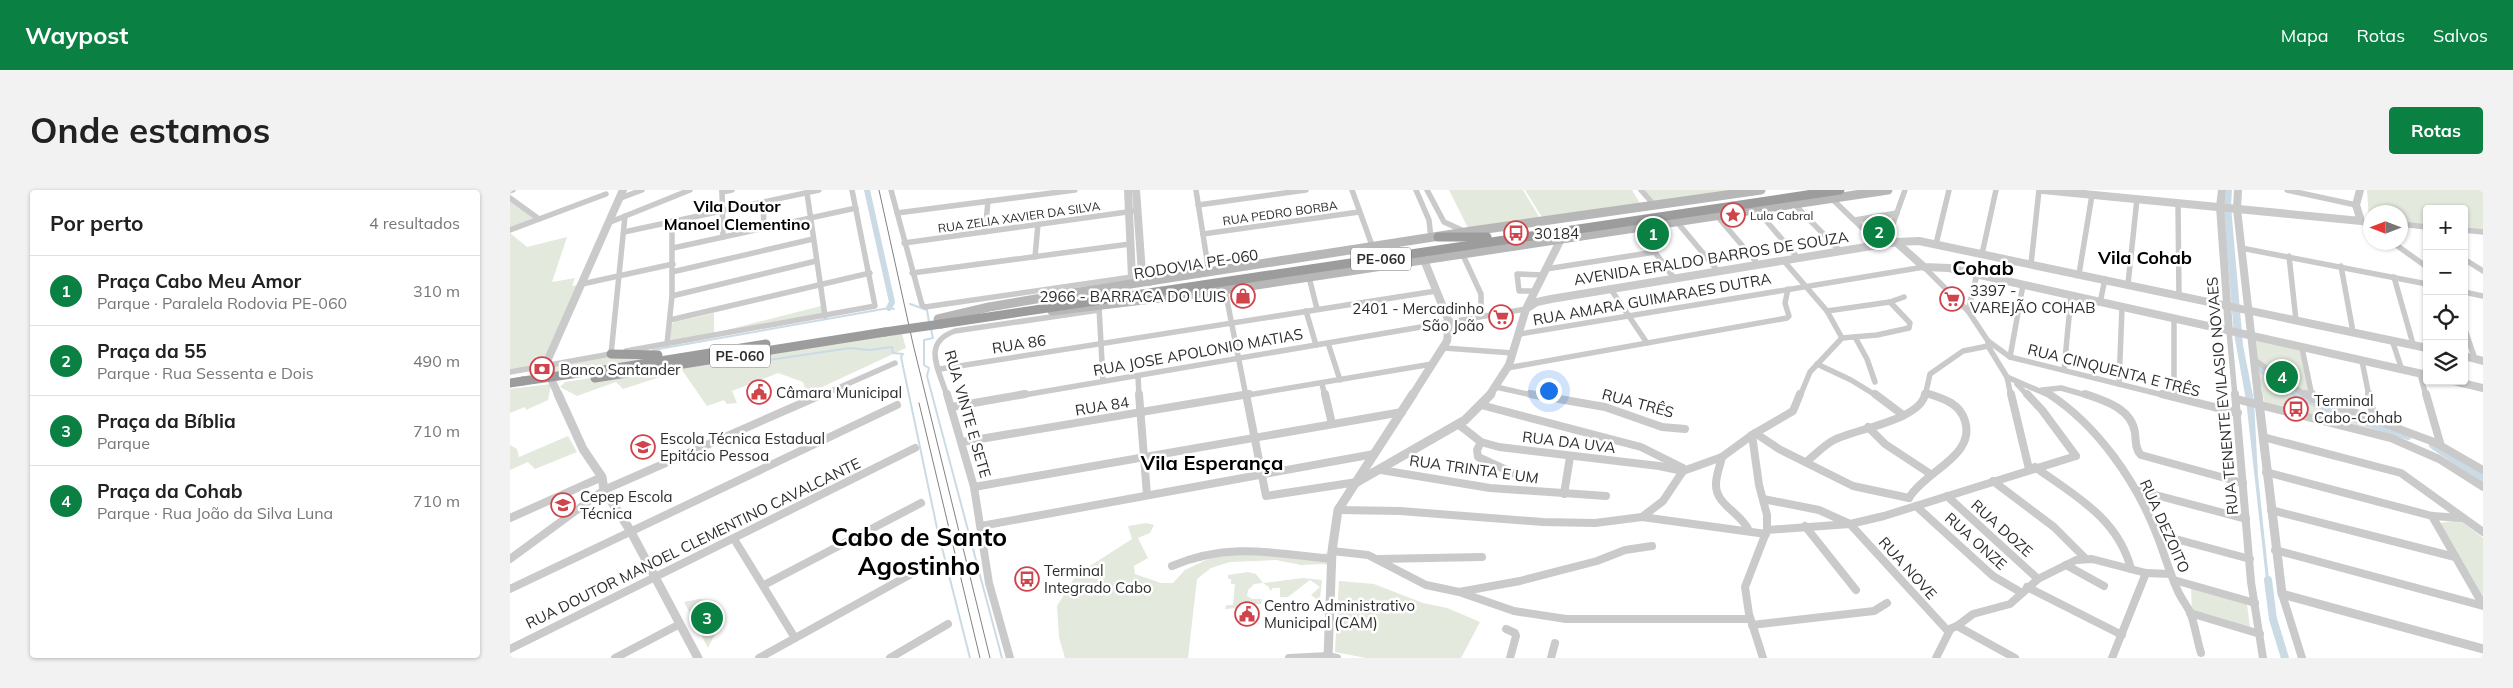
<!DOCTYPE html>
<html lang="pt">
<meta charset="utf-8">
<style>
body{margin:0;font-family:Mulish,sans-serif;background:#f2f2f2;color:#222}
.controls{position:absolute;right:15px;top:15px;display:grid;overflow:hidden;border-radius:5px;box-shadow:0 1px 4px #0004}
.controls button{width:45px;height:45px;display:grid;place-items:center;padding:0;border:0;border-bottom:1px solid #e0e0e0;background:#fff;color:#222;font:25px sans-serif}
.compass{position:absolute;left:1853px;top:15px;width:45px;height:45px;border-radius:50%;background:#fff;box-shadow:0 1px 4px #0004;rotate:270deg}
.you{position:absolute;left:1038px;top:200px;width:18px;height:18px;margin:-12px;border:4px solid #fff;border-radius:50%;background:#1a73e8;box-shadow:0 0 0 8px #1a73e833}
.badge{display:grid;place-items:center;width:32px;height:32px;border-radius:50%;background:#0b8043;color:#fff;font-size:16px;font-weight:700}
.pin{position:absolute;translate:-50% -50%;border:2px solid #fff;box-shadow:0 1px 5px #0006}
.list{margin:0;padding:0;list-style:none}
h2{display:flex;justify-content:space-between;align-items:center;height:65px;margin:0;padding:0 20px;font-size:21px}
h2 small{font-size:16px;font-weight:400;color:#767676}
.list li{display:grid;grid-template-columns:32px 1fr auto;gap:15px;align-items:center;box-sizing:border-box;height:70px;padding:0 20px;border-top:1px solid #e0e0e0}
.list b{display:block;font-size:19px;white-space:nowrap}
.list p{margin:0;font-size:16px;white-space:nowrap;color:#767676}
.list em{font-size:16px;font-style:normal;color:#767676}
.icon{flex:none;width:28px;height:28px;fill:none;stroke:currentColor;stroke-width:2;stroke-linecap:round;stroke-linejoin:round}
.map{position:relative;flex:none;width:1973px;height:468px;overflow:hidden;border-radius:5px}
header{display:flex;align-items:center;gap:30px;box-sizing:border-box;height:70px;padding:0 25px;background:#0b8043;color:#fff}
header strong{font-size:24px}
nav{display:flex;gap:28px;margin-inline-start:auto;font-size:18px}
.intro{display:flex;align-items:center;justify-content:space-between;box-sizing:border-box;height:120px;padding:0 30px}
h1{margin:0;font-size:35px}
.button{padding:12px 22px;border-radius:5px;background:#0b8043;color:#fff;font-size:18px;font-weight:700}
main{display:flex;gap:30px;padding:0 30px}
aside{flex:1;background:#fff;border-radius:5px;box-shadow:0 1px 4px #0004}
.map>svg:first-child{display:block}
.green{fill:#e3e9dd}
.water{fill:#cbdbe6}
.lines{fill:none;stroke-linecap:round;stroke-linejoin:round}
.stream{stroke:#cbdbe6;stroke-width:2}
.canal-far1{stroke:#cbdbe6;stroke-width:6}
.canal{stroke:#cbdbe6;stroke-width:8}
.minor-far1{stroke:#cacaca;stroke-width:5.5}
.minor{stroke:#cacaca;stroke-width:8}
.tertiary-far1{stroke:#cacaca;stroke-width:8}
.tertiary{stroke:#cacaca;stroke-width:9}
.secondary{stroke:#b7b7b7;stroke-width:9}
.trunk{stroke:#9c9c9c;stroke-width:9}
.tram{stroke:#828282;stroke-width:1}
.trunk-bridge{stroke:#9c9c9c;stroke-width:9}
.labels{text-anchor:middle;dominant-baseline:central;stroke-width:5;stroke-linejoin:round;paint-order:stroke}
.far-street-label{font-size:12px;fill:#2d2d2d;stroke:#fff}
.far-poi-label{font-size:12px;fill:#2d2d2d;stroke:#fff;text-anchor:start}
.shield{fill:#fff;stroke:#6c6c6c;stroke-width:1}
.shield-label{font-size:14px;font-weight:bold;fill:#2d2d2d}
.poi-label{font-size:15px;fill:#2d2d2d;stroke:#fff;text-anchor:start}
.street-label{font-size:15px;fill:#2d2d2d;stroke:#fff}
.far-district-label{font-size:16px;font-weight:bold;fill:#000;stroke:#fff}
.quarter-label{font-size:18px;font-weight:bold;fill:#000;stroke:#fff}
.district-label{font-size:20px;font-weight:bold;fill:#000;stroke:#fff}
.town-label{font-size:25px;font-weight:bold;fill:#000;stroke:#fff}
</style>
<header>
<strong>Waypost</strong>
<nav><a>Mapa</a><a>Rotas</a><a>Salvos</a></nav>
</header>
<div class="intro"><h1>Onde estamos</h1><a class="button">Rotas</a></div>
<main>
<aside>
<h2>Por perto<small>4 resultados</small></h2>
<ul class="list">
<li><span class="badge">1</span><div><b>Praça Cabo Meu Amor</b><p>Parque · Paralela Rodovia PE-060</p></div><em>310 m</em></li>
<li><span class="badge">2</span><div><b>Praça da 55</b><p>Parque · Rua Sessenta e Dois</p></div><em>490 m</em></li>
<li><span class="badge">3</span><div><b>Praça da Bíblia</b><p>Parque</p></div><em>710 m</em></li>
<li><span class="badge">4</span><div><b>Praça da Cohab</b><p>Parque · Rua João da Silva Luna</p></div><em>710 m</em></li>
</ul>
</aside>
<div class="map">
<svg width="1973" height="468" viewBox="0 0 1973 468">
<rect width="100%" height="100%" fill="#fff"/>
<g class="green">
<path d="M939 0H1013L1031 30 959 40Z"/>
<path d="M1015 0H1122L1131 15 1033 29Z"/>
<path d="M1133 0H1219L1221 2 1144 15Z"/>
<path d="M1857 0H1973V41L1954 39V19H1917V35L1891 33 1890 22H1860L1859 30Z"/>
<path d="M0 9 28 29 0 40Z"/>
<path d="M1384 24 1373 53 1347 31Z"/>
<path d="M0 43 17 57 57 47 42 92 65 88 62 96 72 94 35 176 0 181Z"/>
<path d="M311 116 313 125 160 151 161 135 164 132 204 123V143Z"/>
<path d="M391 140 396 158 297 204 293 192 268 183 222 201 227 213 217 214 214 210 197 216 172 180 113 199 106 192 67 206 50 197 55 192Z"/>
<path d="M1743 148 1791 158 1800 209 1831 226 1886 241 1885 249 1755 214 1745 173Z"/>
<path d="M90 167 146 168 40 185 39 176Z"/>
<path d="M41 194 38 210 16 220 15 217 0 223V199Z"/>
<path d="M58 246 67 262 25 279 18 272 0 280V255L7 259 9 267Z"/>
<path d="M1950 330 1973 348V408L1929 333Z"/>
<path d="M636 333 644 335 640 343 628 348 638 368 624 376 625 384 651 393H663L675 380 698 369 710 366 728 363 798 369 822 361V376L813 374 791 375 766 370 720 372 701 378 687 389 678 468H555L549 447 547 416 566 385 622 349 618 336Z"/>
<path d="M738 382 746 384 753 393 793 388 812 390 810 408 806 409 801 405 810 397 800 390 778 407H770V398H763L760 401 759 397 753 393 744 394 738 400 737 406 742 409H752L751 414 731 415 730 418 715 419 716 415H723L725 394H721V389H718V385Z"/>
<path d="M829 391 864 394 913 413 937 418 970 432 951 468H856L825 462Z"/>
<path d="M1681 398 1737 414 1740 438 1682 422Z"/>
<path d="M189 409 205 411C218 436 207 437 198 458L174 412Z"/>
</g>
<path class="water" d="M1716 0H1722L1721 16 1733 155 1744 211 1748 286 1760 399 1757 398 1736 210 1724 144 1713 15Z"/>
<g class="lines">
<g class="stream">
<path d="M400 114 417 120 419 132"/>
<path d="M421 139 423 148 414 150V175L419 178 417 186 492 468"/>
<path d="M143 160 379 118 384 119"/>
<path d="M212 177 340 158 360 160 382 157 383 163 393 164 391 167 427 338 460 468"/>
</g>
<g class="canal-far1">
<path d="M357 0 382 112 379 118"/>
<path d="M1750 179 1789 206"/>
</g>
<g class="canal">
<path d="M1787 204 1820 220 1898 246"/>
<path d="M1923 255 1973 289"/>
<path d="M1758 390 1763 429 1775 468"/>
</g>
<g class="minor-far1">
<path d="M212 0 213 47"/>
<path d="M381 0 412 115 415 117 622 87"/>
<path d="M686 0 699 83"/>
<path d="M842 0 863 58"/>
<path d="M906 0 919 30 921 48"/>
<path d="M917 0 934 32 954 41"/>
<path d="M1131 0 1144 15"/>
<path d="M1777 0 1846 15"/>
<path d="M0 1 3 0"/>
<path d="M212 2 222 0"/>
<path d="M297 3 315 126"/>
<path d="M0 8 29 29"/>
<path d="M1321 8 1370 55"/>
<path d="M108 9 132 0"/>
<path d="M253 12 254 38"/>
<path d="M1668 13 1669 105"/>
<path d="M1284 14 1330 61"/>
<path d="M688 15 796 0"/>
<path d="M1247 20 1288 68"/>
<path d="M387 23 565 0"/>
<path d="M1207 26 1248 74"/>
<path d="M1345 30 1387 23"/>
<path d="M1851 31 1860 37"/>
<path d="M1167 32 1208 81"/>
<path d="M98 33 180 0"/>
<path d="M1890 34 1917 37"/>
<path d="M1127 38 1164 88"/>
<path d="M0 40 96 4"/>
<path d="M1954 40 1973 42"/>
<path d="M114 42 309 0"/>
<path d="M475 42 478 11"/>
<path d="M693 44 849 22"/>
<path d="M1882 52 1917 77"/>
<path d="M394 53 624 21"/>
<path d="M1376 53 1395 0"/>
<path d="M1426 54 1439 0"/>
<path d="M163 58 346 18"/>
<path d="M1731 58 1917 94"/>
<path d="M952 63 971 104V126"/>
<path d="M1472 64 1486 0"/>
<path d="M1779 66 1786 130"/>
<path d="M525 67 528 34"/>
<path d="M1954 69 1973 81"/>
<path d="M1273 70 1317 121 1332 148 1300 182 1290 206"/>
<path d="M1521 74 1529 0"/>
<path d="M1831 76 1843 142"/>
<path d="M1036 79 1145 62"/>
<path d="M162 82 303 49"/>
<path d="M402 83 620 54"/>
<path d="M1569 84 1582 5"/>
<path d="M799 87 807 119"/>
<path d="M1884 87 1903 154"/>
<path d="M72 94 163 74"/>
<path d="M1618 94 1627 9"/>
<path d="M1100 98 1137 153"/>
<path d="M715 100 736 206"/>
<path d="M1024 101H1009L1007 84 1033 85"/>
<path d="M1954 102 1973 106"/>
<path d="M162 106 306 71"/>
<path d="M1590 113 1595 89"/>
<path d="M589 117 593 191"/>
<path d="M796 121 806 155"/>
<path d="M1317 121 1380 112 1394 107"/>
<path d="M1458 121 1467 84"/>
<path d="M1664 129V206"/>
<path d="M160 130 360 83"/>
<path d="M1954 137 1965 169"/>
<path d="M1719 141 1725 206"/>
<path d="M1010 144 1414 77 1458 121 1478 151V156L1497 187 1501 206"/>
<path d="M1345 147 1357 169 1365 192"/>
<path d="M1332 148 1367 145 1399 138 1400 133 1380 112"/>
<path d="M1882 150 1892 180"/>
<path d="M1478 151 1500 167 1657 206"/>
<path d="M818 153 830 190"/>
<path d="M157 154 162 106V31"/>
<path d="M934 158 1003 163"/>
<path d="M1792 158 1802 206"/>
<path d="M116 161 365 116 342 0"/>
<path d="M101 164 115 26"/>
<path d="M1500 167 1513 95"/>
<path d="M1743 169 1797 206"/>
<path d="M1852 171 1859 206"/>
<path d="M1307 174 1341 190 1367 206"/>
<path d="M997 178 1277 128 1279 126 1275 113 1278 99"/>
<path d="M430 179 926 101"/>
<path d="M1554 180 1561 106"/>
<path d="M0 182 106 163"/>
<path d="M1910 184 1916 206"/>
<path d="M628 186 629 206"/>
<path d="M1497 187 1541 206"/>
<path d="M812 194 815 206"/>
<path d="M1507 194 1518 206"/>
<path d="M1609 194 1612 118"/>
<path d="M986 197 1026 206"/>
<path d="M1532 200 1551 198 1579 206"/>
<path d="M1415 203 1424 206"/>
<path d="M310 206 385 173"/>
<path d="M437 206C429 179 411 153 445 141L589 120"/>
<path d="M508 206 1016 119"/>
<path d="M732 206 922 174"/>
<path d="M1415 206 1420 184 1453 161 1478 156"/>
</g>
<g class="minor">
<path d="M437 204 464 297 479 393 500 468"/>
<path d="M629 204 637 305"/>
<path d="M736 204 756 306 847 292"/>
<path d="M815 204 822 234"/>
<path d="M1020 204 1095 217 1152 237 1175 239"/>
<path d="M1365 204 1393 225"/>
<path d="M1501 204 1519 279"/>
<path d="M1539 204C1588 236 1626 291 1647 345 1654 363 1659 381 1667 399 1670 407 1676 414 1680 422 1685 435 1687 450 1691 463"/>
<path d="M1575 204C1596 211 1622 219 1625 243 1626 251 1625 259 1631 265L1733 293"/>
<path d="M1652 204 1728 223"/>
<path d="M1664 204V207"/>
<path d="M1725 204 1741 392 1753 468"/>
<path d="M1795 204 1924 252 1973 280"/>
<path d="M1802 204 1803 209"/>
<path d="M1859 204 1864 231"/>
<path d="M1916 204 1931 256"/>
<path d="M1726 209 1881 248 1929 269 1973 297"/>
<path d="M971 215 1131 257 1173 278"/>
<path d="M441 217 515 204"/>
<path d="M948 234 971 252 989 257 1149 276 1173 281"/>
<path d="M1358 237 1375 254 1419 283"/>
<path d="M1245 243 1269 259 1343 296 1399 308"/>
<path d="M1242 245 1249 295 1257 325V340L1235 397 1239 424 1253 468"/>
<path d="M1753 247 1891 283 1973 342"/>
<path d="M452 252 739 204"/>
<path d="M971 252 967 260 968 267 1003 283"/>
<path d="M1212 267C1210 276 1206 285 1206 294 1205 315 1232 323 1239 341"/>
<path d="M1296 272C1305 265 1314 255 1324 250 1345 239 1411 230 1415 204"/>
<path d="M1525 277C1565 306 1608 328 1621 379"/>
<path d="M871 280 980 298 1096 306"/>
<path d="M1756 282 1922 326 1953 328"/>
<path d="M1483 291 1544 337 1576 369"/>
<path d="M464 297 892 222"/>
<path d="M1627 300 1736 329"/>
<path d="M1054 304 1060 267"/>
<path d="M1437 306 1528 389"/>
<path d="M1399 308C1415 281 1466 266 1455 231 1450 214 1435 209 1419 204"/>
<path d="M1253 309 1309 320 1340 334 1437 440 1447 436 1463 424 1500 414 1528 389 1566 370 1582 369 1636 383 1661 384"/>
<path d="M1406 316 1483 386 1512 403"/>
<path d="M828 320 890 321 1033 332 1085 333 1132 327 1153 311 1173 281 1212 267 1242 245 1283 221 1290 204"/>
<path d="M1761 320 1945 367"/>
<path d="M1922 326 1973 415"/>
<path d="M1132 327 1256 344"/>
<path d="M0 328 92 287"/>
<path d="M471 336 864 264"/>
<path d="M1295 336 1346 400"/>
<path d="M1257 340 1340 334 1374 326 1566 266 1532 220 1517 204"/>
<path d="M1647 344 1740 369"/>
<path d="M224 349 285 448"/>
<path d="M1765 360 1973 416"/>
<path d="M822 361 858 365 916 395 949 402 1010 391 1087 371 1115 360 1142 356"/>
<path d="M0 369 94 300 313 204"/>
<path d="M869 369 972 367"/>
<path d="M1556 375 1594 396"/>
<path d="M662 376C719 352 763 363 822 369"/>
<path d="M1664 390 1745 413"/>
<path d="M254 395 411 313"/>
<path d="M1517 397 1612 445"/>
<path d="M0 399 387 215"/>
<path d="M952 403 1004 421 1056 429H1240"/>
<path d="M1772 404 1792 468"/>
<path d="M1680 423 1750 444"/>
<path d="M1242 435 1364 421 1377 413"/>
<path d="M1447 436 1505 468"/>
<path d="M996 439 1005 443 1006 446 1000 468"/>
<path d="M0 459 405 258"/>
<path d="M105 468 170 434"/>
<path d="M249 468 421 373"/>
<path d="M380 468 438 434"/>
<path d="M779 468 818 466 827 468"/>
<path d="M1041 468 1045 453"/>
<path d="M1426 468 1440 440"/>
<path d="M1602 468 1636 383"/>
</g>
<g class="tertiary-far1">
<path d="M626 0 632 83 639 92"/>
<path d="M1533 0 1851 31 1846 15 1850 0"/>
<path d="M1712 0 1710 17 1719 141"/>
<path d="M1728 0 1727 19 1748 206"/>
<path d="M1386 52 1414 77 1439 78 1917 185"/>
<path d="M614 96 622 88 618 0"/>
<path d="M1016 119 1027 112 1041 109 1386 52 1409 51 1917 158"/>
<path d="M1954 166 1973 171"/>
<path d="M1944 191 1973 198"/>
<path d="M49 206 35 176 113 0"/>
<path d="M902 206 937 151 939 132 914 70"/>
<path d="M979 206 999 175 1016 119 1051 49"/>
</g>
<g class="tertiary">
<path d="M48 204 73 259 92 287 94 300 120 340 188 468"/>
<path d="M1748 204 1772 404 1973 459"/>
<path d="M847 292 955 230 981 204"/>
<path d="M818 468 822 361 828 320 903 204"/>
</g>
<g class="secondary">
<path d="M542 121 700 102 1378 0"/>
<path d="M428 129 479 117 550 105 962 41 1251 0"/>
</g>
<g class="trunk">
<path d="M928 47H977"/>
<path d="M431 134 1330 0"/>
<path d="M101 164 148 165"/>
<path d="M94 180 256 154"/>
<path d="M85 188 375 142"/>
<path d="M0 193 13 191"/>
</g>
<g class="tram">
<path d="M369 0 403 154 480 468"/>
<path d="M409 213 470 468"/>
</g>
<g class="trunk-bridge">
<path d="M375 142 431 134"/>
<path d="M13 191 90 180"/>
</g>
</g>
<defs>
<g id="sight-ring" transform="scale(1.25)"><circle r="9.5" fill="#fff" stroke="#ce454c" stroke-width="1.5"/><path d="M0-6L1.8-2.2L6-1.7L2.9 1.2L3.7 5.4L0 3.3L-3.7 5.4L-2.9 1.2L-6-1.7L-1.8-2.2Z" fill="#ce454c"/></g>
<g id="bus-ring" transform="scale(1.25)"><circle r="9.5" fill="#fff" stroke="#ce454c" stroke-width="1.5"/><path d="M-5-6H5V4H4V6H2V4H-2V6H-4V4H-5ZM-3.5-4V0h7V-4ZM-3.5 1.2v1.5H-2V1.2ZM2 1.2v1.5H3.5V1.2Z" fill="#ce454c"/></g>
<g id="shop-ring" transform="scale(1.25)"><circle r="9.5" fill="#fff" stroke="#ce454c" stroke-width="1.5"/><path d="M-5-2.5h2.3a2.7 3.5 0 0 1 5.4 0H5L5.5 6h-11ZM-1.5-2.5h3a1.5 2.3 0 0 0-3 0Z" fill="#ce454c"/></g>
<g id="supermarket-ring" transform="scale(1.25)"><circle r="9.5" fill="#fff" stroke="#ce454c" stroke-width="1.5"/><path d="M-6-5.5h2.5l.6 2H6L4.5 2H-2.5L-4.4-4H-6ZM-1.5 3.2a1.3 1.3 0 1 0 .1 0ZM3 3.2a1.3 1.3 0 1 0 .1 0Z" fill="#ce454c"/></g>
<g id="bank-ring" transform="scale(1.25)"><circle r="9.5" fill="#fff" stroke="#ce454c" stroke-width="1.5"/><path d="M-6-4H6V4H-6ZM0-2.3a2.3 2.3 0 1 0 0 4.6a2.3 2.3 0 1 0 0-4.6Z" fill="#ce454c"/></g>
<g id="civic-ring" transform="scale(1.25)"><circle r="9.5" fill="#fff" stroke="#ce454c" stroke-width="1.5"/><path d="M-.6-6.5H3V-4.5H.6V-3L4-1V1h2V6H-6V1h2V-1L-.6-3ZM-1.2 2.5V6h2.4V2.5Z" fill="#ce454c"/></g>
<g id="university-ring" transform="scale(1.25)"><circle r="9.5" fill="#fff" stroke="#ce454c" stroke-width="1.5"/><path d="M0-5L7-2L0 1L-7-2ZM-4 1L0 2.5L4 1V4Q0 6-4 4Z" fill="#ce454c"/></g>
</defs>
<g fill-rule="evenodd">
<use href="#sight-ring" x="1223" y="25"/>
<use href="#bus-ring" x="1006" y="43"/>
<use href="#shop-ring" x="733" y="106"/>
<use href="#supermarket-ring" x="1442" y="109"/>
<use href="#supermarket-ring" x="991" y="127"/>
<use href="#bank-ring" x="32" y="179"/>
<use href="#civic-ring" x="249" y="202"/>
<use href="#bus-ring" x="1786" y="219"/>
<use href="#university-ring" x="133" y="257"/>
<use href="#university-ring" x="53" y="315"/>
<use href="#bus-ring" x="517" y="389"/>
<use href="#civic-ring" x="737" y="424"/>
</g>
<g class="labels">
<g class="far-street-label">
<text transform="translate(770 23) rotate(-8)">RUA PEDRO BORBA</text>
<text transform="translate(509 27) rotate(-8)">RUA ZELIA XAVIER DA SILVA</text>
</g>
<g class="far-poi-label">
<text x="1240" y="25">Lula Cabral</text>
</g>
<g class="shield">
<rect x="841" y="57.5" width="60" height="23" rx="4"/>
<rect x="200" y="154.5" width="60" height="23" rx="4"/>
</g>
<g class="shield-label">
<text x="871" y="69">PE-060</text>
<text x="230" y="166">PE-060</text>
</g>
<g class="poi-label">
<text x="1024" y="43">30184</text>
<text x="1460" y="100">3397 -<tspan x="1460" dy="17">VAREJÃO COHAB</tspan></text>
<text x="716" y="106" text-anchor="end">2966 - BARRACA DO LUIS</text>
<text x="974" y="118" text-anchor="end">2401 - Mercadinho<tspan x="974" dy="17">São João</tspan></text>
<text x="50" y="179">Banco Santander</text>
<text x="266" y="202">Câmara Municipal</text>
<text x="1804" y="210">Terminal<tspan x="1804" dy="17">Cabo-Cohab</tspan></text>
<text x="150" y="248">Escola Técnica Estadual<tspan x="150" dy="17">Epitácio Pessoa</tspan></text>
<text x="70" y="306">Cepep Escola<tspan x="70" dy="17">Técnica</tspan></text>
<text x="534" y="380">Terminal<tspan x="534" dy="17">Integrado Cabo</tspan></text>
<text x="754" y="415">Centro Administrativo<tspan x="754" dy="17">Municipal (CAM)</tspan></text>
</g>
<g class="street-label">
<text transform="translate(1201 68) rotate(-9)">AVENIDA ERALDO BARROS DE SOUZA</text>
<text transform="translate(686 74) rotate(-9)">RODOVIA PE-060</text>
<text transform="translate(1142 109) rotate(-10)">RUA AMARA GUIMARAES DUTRA</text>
<text transform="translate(509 154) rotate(-9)">RUA 86</text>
<text transform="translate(688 162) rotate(-10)">RUA JOSE APOLONIO MATIAS</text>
<text transform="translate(1604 180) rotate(14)">RUA CINQUENTA E TRÊS</text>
<text transform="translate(1712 206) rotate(-95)">RUA TENENTE EVILASIO NOVAES</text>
<text transform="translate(1128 213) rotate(15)">RUA TRÊS</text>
<text transform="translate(592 216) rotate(-9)">RUA 84</text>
<text transform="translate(458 224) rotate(74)">RUA VINTE E SETE</text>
<text transform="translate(1059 252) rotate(7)">RUA DA UVA</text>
<text transform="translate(964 279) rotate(8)">RUA TRINTA E UM</text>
<text transform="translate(1655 336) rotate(66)">RUA DEZOITO</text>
<text transform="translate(1492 338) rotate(42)">RUA DOZE</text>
<text transform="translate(1466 351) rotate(42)">RUA ONZE</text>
<text transform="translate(183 353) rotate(-26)">RUA DOUTOR MANOEL CLEMENTINO CAVALCANTE</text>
<text transform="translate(1398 378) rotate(48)">RUA NOVE</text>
</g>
<g class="far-district-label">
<text x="227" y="16">Vila Doutor<tspan x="227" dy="18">Manoel Clementino</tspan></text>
</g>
<g class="quarter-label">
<text x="1635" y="67">Vila Cohab</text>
</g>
<g class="district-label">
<text x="1473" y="77">Cohab</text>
<text x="702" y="272">Vila Esperança</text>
</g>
<g class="town-label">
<text x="409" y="346">Cabo de Santo<tspan x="409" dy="29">Agostinho</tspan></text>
</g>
</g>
</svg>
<div class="controls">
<button>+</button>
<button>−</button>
<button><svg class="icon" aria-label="locate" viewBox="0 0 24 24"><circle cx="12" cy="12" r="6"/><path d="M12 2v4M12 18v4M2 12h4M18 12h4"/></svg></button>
<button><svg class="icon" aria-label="layers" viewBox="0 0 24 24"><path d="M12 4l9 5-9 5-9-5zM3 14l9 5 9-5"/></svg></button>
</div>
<svg class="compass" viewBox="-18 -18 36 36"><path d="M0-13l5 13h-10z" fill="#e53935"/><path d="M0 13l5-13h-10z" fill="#767676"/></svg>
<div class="you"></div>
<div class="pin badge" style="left:1143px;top:44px">1</div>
<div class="pin badge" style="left:1369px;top:42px">2</div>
<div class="pin badge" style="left:197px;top:428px">3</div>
<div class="pin badge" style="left:1772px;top:187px">4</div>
</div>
</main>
